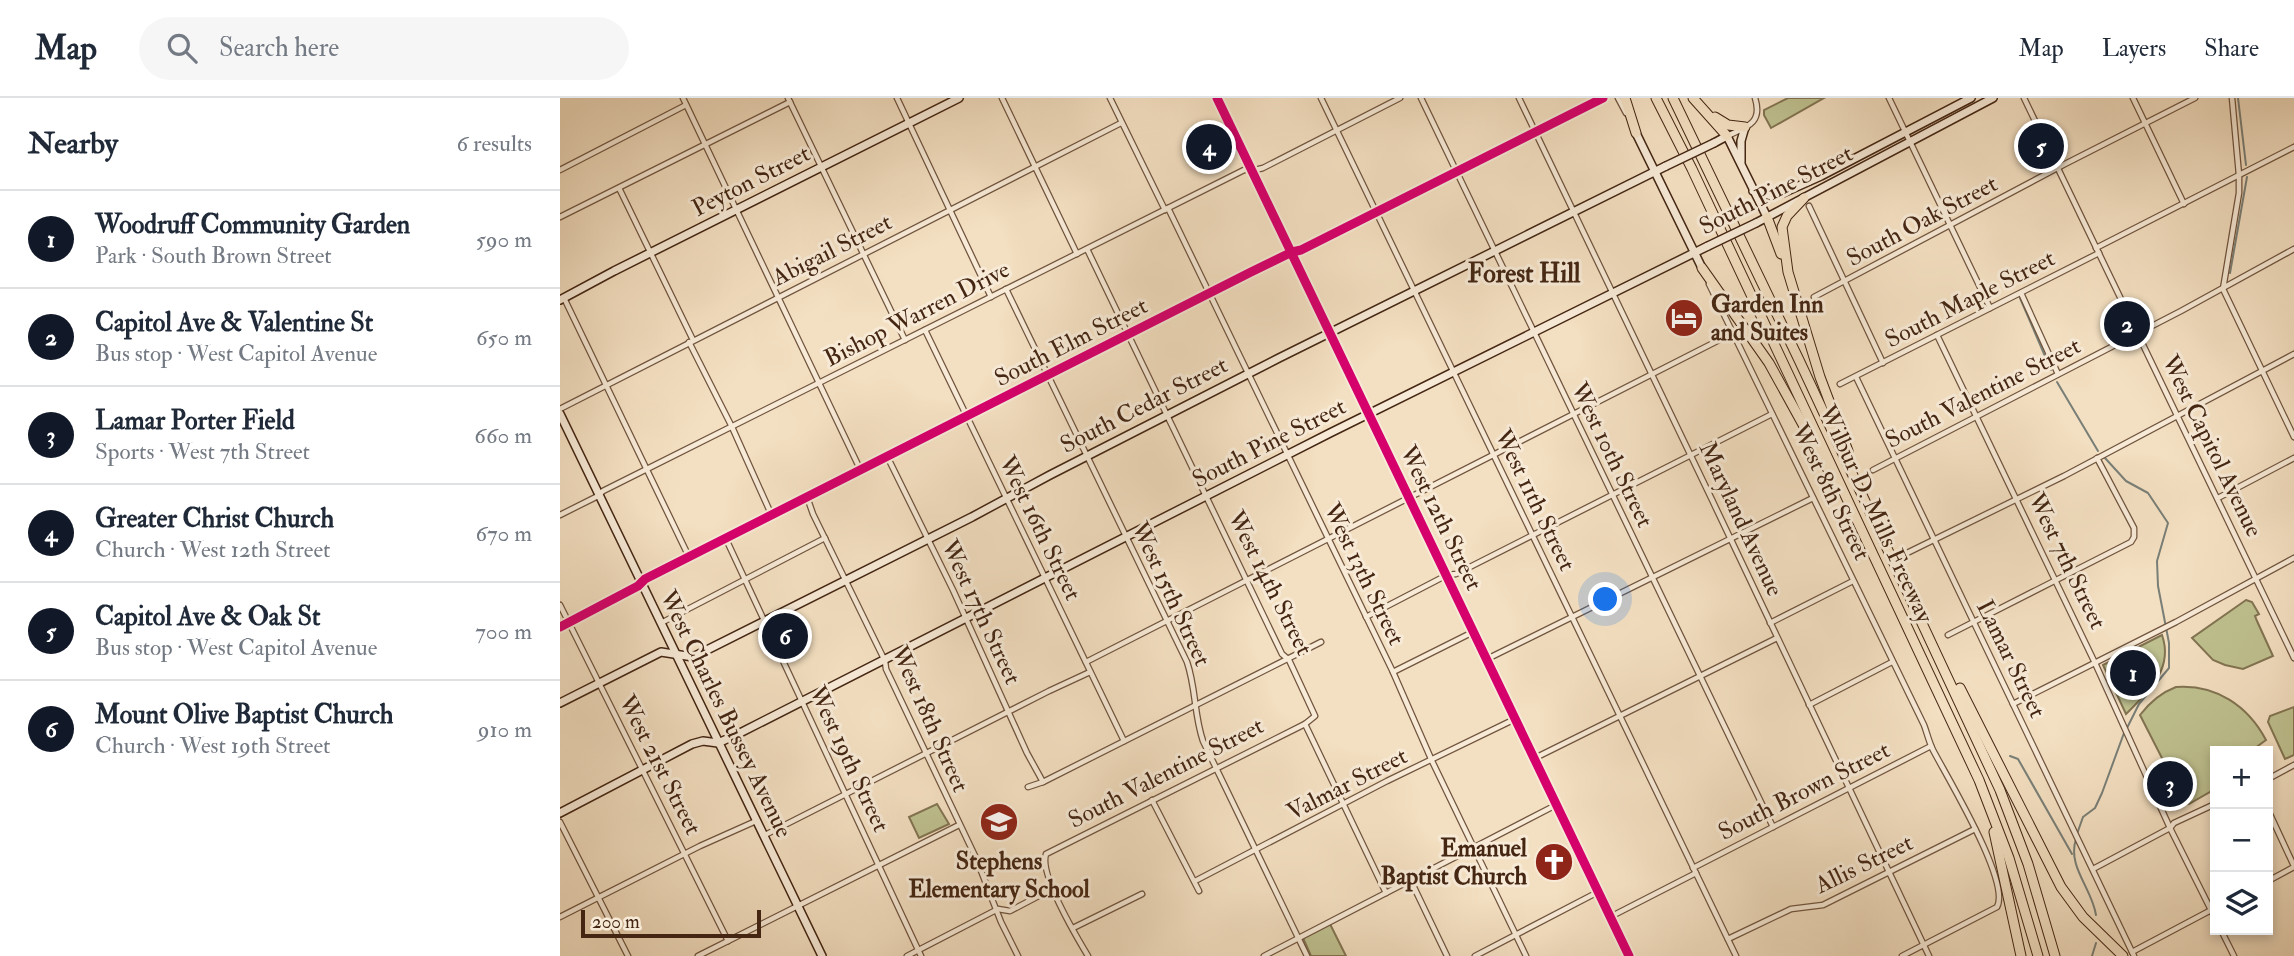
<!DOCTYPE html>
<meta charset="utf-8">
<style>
body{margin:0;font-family:"IM FELL Double Pica",serif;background:#f6f6f7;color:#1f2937}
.controls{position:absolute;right:21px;bottom:21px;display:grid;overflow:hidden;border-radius:0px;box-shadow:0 4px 10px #0003}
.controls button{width:63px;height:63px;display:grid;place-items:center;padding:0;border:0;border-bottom:2px solid #e0e1e3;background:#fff;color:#1f2937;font:35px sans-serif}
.scale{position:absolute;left:21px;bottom:18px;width:180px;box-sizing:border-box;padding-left:7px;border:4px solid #442613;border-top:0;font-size:19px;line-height:24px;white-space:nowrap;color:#442613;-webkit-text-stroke:5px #f7ead7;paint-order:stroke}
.you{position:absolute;left:1046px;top:502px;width:24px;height:24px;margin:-18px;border:5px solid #fff;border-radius:50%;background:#1a73e8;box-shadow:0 0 0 10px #1a73e833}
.badge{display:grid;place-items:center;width:46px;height:46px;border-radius:50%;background:#111827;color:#fff;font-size:23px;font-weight:700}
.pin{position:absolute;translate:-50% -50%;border:4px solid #fff;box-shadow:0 2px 7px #0006}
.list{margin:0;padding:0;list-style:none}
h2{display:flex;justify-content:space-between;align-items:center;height:91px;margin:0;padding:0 28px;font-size:30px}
h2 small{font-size:23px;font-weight:400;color:#747a83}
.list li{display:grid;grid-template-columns:46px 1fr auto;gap:21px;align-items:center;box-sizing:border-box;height:98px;padding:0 28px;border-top:2px solid #e0e1e3}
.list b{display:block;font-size:26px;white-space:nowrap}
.list p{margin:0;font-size:23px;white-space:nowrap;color:#747a83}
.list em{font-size:23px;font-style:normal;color:#747a83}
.icon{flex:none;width:38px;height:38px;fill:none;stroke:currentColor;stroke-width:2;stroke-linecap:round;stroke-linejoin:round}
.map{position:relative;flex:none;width:1734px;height:858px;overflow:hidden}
header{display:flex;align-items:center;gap:42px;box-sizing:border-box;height:98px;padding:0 35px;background:#fff;border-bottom:2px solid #e0e1e3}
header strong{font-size:33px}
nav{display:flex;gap:38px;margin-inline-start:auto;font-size:24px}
.search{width:490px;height:63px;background:#f6f6f7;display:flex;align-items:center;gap:18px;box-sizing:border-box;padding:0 24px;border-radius:38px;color:#747a83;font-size:26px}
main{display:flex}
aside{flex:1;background:#fff}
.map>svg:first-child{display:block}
.green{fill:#bfc190;stroke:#827452;stroke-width:2}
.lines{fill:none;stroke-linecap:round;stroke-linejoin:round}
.stream{stroke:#797f77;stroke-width:2}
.street-casing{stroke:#70543e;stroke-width:7}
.secondary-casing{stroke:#442613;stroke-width:10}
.highway-casing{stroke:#442613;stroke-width:11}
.street{stroke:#f7ead7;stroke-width:4.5}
.secondary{stroke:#f7ead7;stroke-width:7}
.highway{stroke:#f3dfc1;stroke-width:9}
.secondary-bridge-casing{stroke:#442613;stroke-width:10;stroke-linecap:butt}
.secondary-bridge{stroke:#f7ead7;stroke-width:7}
.cycleway-casing{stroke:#f7ead7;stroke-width:13}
.cycleway{stroke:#d6006c;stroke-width:9}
.labels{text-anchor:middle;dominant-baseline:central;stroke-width:6;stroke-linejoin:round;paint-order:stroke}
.street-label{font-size:24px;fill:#442613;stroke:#f7ead7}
.poi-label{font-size:24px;font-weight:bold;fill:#442613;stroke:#f7ead7;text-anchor:start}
.neighbourhood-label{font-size:26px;font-weight:bold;fill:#442613;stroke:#f7ead7}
</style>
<header>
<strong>Map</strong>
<div class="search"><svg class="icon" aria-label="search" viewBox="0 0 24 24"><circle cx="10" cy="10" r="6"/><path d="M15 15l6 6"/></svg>Search here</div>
<nav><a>Map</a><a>Layers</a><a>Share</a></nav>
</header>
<main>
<aside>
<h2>Nearby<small>6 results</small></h2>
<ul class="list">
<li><span class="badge">1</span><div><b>Woodruff Community Garden</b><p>Park · South Brown Street</p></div><em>590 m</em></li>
<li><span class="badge">2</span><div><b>Capitol Ave &amp; Valentine St</b><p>Bus stop · West Capitol Avenue</p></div><em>650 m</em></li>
<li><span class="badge">3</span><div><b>Lamar Porter Field</b><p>Sports · West 7th Street</p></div><em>660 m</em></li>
<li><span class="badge">4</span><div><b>Greater Christ Church</b><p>Church · West 12th Street</p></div><em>670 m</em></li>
<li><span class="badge">5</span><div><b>Capitol Ave &amp; Oak St</b><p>Bus stop · West Capitol Avenue</p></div><em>700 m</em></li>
<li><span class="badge">6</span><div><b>Mount Olive Baptist Church</b><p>Church · West 19th Street</p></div><em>910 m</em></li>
</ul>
</aside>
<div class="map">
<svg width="1734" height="858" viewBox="0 0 1734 858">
<rect width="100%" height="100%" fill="#f3dfc1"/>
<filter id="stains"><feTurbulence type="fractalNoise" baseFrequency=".00286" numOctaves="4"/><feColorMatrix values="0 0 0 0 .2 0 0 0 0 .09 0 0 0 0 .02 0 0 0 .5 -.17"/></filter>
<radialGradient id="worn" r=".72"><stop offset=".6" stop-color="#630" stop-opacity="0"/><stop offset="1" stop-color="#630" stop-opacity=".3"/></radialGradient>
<g class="green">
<path d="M1228 0H1264L1211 30 1204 17V12Z"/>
<path d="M1686 502 1692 504 1699 516 1695 518 1697 523 1713 558 1683 571 1665 567 1653 562 1632 540Z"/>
<path d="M1602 537C1614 571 1588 594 1566 616L1543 567Z"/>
<path d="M1616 589C1656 586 1688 608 1706 642L1691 653H1655V680L1652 682 1655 691 1629 706 1610 700 1597 670 1605 666 1580 617C1590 604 1600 595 1616 589Z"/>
<path d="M1734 609V657L1725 661 1708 624 1710 618Z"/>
<path d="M377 706 389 726 359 740 349 719Z"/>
<path d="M770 826 786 858H751L743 840Z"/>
</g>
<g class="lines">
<g class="stream">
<path d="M1678 0 1686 67"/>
<path d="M1670 175 1687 79"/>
<path d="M1460 200 1491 272"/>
<path d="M1497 284 1538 353"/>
<path d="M1545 360 1566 383 1588 395 1608 425 1597 463 1598 488 1609 545V570L1579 606 1567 630"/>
<path d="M1450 658 1458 661 1512 756"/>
<path d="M1517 736 1523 719 1535 710 1542 695 1564 635"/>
<path d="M1516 741C1507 769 1532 790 1536 817"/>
<path d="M1532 858 1536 845"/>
</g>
<g class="street-casing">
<g id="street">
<path d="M123 0 300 371"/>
<path d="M228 0 345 242"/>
<path d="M337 0 431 199"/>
<path d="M442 0 517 156"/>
<path d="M550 0 605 112"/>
<path d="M761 0 1176 858"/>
<path d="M861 0 1213 729"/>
<path d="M959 0C1098 285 1232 572 1369 858"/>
<path d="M1058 0 1066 15"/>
<path d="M1329 0 1430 210"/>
<path d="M1464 0 1734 560"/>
<path d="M1573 0 1624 106"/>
<path d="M1672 0 1679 77V95L1663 191 1734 339"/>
<path d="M1167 38C1187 29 1203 25 1195 0"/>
<path d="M0 72 126 7"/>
<path d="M59 90 133 242"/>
<path d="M1249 108 1323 265"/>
<path d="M608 110 833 574 872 663 966 858"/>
<path d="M0 119 230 4"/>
<path d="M1536 150 1734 49"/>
<path d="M527 151 722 556 729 562 755 618 745 626 486 756C479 776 516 838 528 858"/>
<path d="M1149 186 1364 627C1367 635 1369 644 1373 652 1387 679 1451 784 1437 809L1342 858"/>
<path d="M446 191 627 564C636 590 634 617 643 643L747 858"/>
<path d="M1461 195 1498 276"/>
<path d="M1254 199 1505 66 1635 0"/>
<path d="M4 200 129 459"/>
<path d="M365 232 564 643"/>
<path d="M1377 237 1535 565 1610 730 1655 820"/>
<path d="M129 244 172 329 212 418"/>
<path d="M1296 279 1574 858"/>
<path d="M1280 286 1539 155"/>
<path d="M0 311 561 25"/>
<path d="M327 358 393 492 467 655 483 684"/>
<path d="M1313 372 1621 213 1734 151"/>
<path d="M247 399 253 416 325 563 326 571 337 594 416 760 441 824 458 858"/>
<path d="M1658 400 1734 360"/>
<path d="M0 417 36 399 43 393 684 72H695L703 70 840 0"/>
<path d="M166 441 361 858"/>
<path d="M1347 455 1504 378 1734 256"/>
<path d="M0 507 168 843"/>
<path d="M806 519 887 477 896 476 1212 316"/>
<path d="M101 525 265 440"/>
<path d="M1210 525 1293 483"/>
<path d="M0 529 78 488 85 481 691 174 732 154 741 152 1043 0"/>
<path d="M1388 537 1571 444 1574 439V430L1537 360"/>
<path d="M927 561 1253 400"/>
<path d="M526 564 1173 235"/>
<path d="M833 574 913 534"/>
<path d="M1453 606 1616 524 1734 460"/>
<path d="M1249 607 1332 564"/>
<path d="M745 626 826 795"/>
<path d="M975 660 1217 540"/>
<path d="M1708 681 1734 667"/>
<path d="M468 689 483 684 761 544"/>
<path d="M592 702 639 793"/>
<path d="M1708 712 1734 768"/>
<path d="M0 724 68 858"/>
<path d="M205 737 489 593 530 574"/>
<path d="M1133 770 1371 648"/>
<path d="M1533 771 1610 730 1614 725 1655 706"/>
<path d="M635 783 827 683 955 621"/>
<path d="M851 783 887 858"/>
<path d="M1708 783 1734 769"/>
<path d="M0 819 140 748 196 723"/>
<path d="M1050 819 1136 775"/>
<path d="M513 830 582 796"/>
<path d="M1661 832 1674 858"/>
<path d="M1168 841 1231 811 1263 807 1415 731"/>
<path d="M1572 854 1655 810"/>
<path d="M138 858 399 727"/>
<path d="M347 858 438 811 450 813 492 791"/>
<path d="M704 858 996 707"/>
<path d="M915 858 1038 794"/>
</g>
</g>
<g class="secondary-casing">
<g id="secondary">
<path d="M657 0 1069 858"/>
<path d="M1076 35 1142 170"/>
<path d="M1154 45 1167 38 1207 119"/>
<path d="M1181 64V43L1185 29"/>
<path d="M1193 93 1211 98 1223 95 1261 78 1411 0"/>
<path d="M1196 125 1433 0"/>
<path d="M0 202 54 173 399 0"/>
<path d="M0 316 262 858"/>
<path d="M0 605 101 554 133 559 412 419 490 377 719 260 1106 68"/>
<path d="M0 715 132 646 143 643 158 645 176 637 770 335 1148 148"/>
</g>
</g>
<g class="highway-casing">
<g id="highway">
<path d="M1065 0 1076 35"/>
<path d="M1096 0 1132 71 1419 682 1449 760 1478 858"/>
<path d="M1113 0 1239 262 1440 692 1468 766 1495 858"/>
<path d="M1133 0 1167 38"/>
<path d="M1155 19 1168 27 1185 29"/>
<path d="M1244 100 1227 118 1222 129 1228 174 1260 279 1288 353"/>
<path d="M1207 119 1221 156"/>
<path d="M1142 170 1209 265 1267 370"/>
<path d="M1400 590 1501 789 1523 819 1563 858"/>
<path d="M1434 734 1461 858"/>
</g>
</g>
<use href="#street" class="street"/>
<use href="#secondary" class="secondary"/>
<use href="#highway" class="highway"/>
<g class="secondary-bridge-casing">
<g id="secondary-bridge">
<path d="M1106 68 1154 45"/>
<path d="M1148 148 1196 125"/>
</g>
</g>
<use href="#secondary-bridge" class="secondary-bridge"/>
<g class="cycleway-casing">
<g id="cycleway">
<path d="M657 0 1069 858"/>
<path d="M0 529 78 488 85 481 691 174 732 154 741 152 1043 0"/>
</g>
</g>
<use href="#cycleway" class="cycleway"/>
</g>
<defs>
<g id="hotel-disc" transform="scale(2.0125)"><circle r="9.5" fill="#8f2418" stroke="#f7ead7"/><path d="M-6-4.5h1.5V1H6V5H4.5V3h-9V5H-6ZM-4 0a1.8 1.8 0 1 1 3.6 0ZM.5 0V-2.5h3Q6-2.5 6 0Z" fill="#fff"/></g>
<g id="school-disc" transform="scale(2.0125)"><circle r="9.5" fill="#8f2418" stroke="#f7ead7"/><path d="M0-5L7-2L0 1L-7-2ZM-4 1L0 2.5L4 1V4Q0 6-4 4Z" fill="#fff"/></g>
<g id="church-disc" transform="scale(2.0125)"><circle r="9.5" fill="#8f2418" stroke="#f7ead7"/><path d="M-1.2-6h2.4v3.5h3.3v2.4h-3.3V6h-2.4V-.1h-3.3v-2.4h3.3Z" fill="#fff"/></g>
</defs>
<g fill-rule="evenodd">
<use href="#hotel-disc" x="1124" y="220"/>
<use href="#school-disc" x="439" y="724"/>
<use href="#church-disc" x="994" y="764"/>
</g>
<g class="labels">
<g class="street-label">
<text transform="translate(191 83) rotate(-27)">Peyton Street</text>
<text transform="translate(1216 92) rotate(-27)">South Pine Street</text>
<text transform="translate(1362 123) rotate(-28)">South Oak Street</text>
<text transform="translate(272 152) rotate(-27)">Abigail Street</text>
<text transform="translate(1410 201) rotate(-27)">South Maple Street</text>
<text transform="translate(357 216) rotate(-27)">Bishop Warren Drive</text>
<text transform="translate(511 244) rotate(-27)">South Elm Street</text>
<text transform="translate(1423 295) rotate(-27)">South Valentine Street</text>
<text transform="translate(584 307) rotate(-27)">South Cedar Street</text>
<text transform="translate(709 345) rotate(-27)">South Pine Street</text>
<text transform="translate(1652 348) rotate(64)">West Capitol Avenue</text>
<text transform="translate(1052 357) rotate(64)">West 10th Street</text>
<text transform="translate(1271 394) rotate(64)">West 8th Street</text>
<text transform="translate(975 402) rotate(64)">West 11th Street</text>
<text transform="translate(1316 416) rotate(65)">Wilbur D. Mills Freeway</text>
<text transform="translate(881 420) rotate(64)">West 12th Street</text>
<text transform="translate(1181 421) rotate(65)">Maryland Avenue</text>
<text transform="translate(480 430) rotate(64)">West 16th Street</text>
<text transform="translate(1507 463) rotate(64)">West 7th Street</text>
<text transform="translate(804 476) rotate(64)">West 13th Street</text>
<text transform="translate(710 485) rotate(63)">West 14th Street</text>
<text transform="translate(611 496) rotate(65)">West 15th Street</text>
<text transform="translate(421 514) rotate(65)">West 17th Street</text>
<text transform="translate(1451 561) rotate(64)">Lamar Street</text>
<text transform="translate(166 616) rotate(64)">West Charles Bussey Avenue</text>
<text transform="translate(370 621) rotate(66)">West 18th Street</text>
<text transform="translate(289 661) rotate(65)">West 19th Street</text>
<text transform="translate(100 667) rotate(63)">West 21st Street</text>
<text transform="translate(606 675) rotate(-27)">South Valentine Street</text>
<text transform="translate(787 686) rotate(-27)">Valmar Street</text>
<text transform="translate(1244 693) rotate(-27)">South Brown Street</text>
<text transform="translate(1304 766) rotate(-26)">Allis Street</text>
</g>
<g class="poi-label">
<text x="1151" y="206">Garden Inn<tspan x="1151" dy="28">and Suites</tspan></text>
<text x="967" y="750" text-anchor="end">Emanuel<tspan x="967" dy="28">Baptist Church</tspan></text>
<text x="439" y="763" text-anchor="middle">Stephens<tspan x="439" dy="28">Elementary School</tspan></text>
</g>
<g class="neighbourhood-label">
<text x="964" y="176">Forest Hill</text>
</g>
</g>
<rect width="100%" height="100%" filter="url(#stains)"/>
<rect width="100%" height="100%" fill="url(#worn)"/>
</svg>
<div class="controls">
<button>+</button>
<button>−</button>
<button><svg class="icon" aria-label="layers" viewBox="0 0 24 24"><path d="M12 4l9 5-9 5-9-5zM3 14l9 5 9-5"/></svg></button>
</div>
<div class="scale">200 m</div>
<div class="you"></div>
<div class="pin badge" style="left:1573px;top:575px">1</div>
<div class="pin badge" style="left:1567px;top:226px">2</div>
<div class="pin badge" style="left:1610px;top:686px">3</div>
<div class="pin badge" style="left:649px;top:49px">4</div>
<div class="pin badge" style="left:1481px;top:48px">5</div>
<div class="pin badge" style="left:225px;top:538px">6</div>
</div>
</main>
